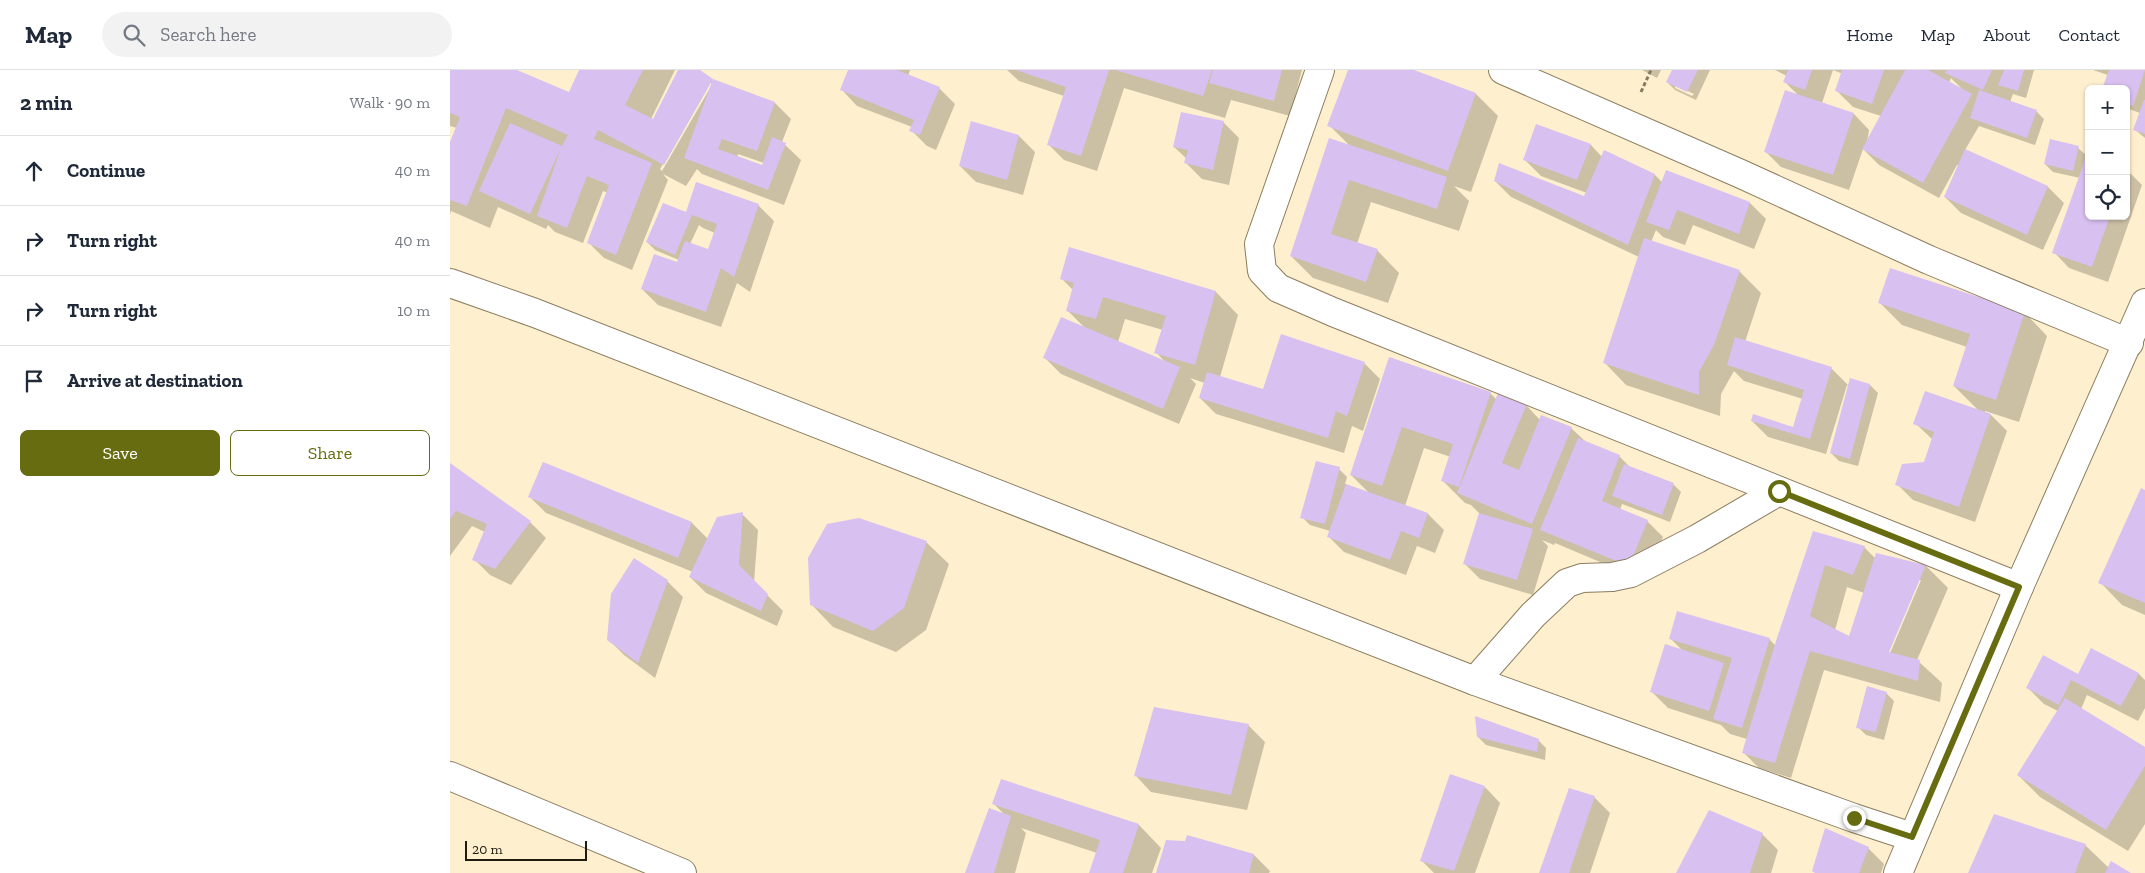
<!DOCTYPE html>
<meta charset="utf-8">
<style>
body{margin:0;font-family:"Zilla Slab",serif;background:#f2f2f3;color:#1f2937}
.controls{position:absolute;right:15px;top:15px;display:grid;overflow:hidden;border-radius:8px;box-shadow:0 1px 4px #0004}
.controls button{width:45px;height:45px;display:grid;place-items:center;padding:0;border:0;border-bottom:1px solid #e0e1e3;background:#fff;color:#1f2937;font:25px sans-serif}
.scale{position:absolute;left:15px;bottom:12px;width:122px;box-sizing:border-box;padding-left:5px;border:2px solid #201b0f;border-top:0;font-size:14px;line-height:18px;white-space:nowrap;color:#201b0f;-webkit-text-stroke:4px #feefce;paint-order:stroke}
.stop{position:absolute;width:15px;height:15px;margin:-11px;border:4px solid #666c0f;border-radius:50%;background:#fff}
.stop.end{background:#666c0f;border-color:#fff;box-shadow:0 1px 5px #0008}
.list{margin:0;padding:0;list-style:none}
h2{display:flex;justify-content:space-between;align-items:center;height:65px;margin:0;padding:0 20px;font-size:21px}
h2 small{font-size:16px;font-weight:400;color:#747a83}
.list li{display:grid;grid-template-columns:32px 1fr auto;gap:15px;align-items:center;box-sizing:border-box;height:70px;padding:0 20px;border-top:1px solid #e0e1e3}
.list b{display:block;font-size:19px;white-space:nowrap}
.list em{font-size:16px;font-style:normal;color:#747a83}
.actions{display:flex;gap:10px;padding:15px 20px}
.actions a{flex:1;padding:11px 0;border:1px solid #666c0f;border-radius:8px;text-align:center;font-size:18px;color:#666c0f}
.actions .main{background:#666c0f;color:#fff}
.icon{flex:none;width:28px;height:28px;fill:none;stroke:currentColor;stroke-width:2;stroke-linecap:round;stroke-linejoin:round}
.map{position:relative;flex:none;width:1695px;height:803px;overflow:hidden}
header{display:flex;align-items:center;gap:30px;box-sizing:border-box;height:70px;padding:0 25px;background:#fff;border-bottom:1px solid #e0e1e3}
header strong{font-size:24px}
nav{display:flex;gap:28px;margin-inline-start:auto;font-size:18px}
.search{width:350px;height:45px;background:#f2f2f3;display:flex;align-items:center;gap:12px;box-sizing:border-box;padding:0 18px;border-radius:28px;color:#747a83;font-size:19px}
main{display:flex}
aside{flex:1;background:#fff}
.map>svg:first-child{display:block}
.shadow{fill:#0003;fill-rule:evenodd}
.building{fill:#d8c0f1}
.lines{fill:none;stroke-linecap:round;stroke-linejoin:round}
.street-casing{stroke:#8b7d60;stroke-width:30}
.secondary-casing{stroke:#8b7d60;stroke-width:30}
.path{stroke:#847b65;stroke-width:3;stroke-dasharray:4 2.5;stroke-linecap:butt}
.street{stroke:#fff;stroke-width:28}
.secondary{stroke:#fff;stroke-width:28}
.route{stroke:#666c0f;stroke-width:6}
</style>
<header>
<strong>Map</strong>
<div class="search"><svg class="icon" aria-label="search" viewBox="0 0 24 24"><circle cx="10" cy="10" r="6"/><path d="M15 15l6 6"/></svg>Search here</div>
<nav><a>Home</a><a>Map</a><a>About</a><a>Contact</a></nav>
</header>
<main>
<aside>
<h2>2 min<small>Walk · 90 m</small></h2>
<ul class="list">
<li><svg class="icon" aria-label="ahead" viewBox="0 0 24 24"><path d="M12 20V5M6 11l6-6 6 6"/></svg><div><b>Continue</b></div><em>40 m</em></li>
<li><svg class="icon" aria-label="right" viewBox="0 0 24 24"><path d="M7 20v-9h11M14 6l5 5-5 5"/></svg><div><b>Turn right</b></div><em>40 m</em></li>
<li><svg class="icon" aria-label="right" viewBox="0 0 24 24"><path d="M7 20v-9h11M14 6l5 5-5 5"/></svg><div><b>Turn right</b></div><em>10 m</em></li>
<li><svg class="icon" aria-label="arrive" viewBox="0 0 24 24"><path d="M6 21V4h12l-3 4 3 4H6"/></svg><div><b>Arrive at destination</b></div></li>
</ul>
<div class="actions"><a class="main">Save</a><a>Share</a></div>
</aside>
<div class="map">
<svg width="1695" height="803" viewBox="0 0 1695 803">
<rect width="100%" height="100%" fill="#feefce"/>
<g class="shadow">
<path d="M0 0H64L120 24 130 0H225L201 49 204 51 230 0H248L263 11 325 33 341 49 332 72 351 90 334 135 252 104 247 99 236 116 213 104 218 110 182 200 154 188 138 172 158 123 153 121 133 173 105 162 98 155 96 159 48 137 40 158 1 141 0 145V76L7 58 0 56ZM260 13H263L212 101 210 99ZM288 84 314 93 313 97 287 87Z"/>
<path d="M400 0H460L458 6 489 18 505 34 486 80 477 76 461 60 462 57 407 36 392 20Z"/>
<path d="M557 0H852L840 46 781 30 775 48 674 18 647 101 614 90 598 74 614 26 569 11Z"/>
<path d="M899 0H961L1026 24 1048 46 1021 122 1004 116 1019 131 1009 161 921 132 907 174 927 180 949 203 938 233 863 208 841 186 900 76 879 55Z"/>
<path d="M1192 0H1211L1207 8Z"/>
<path d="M1223 0H1260L1246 30 1225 20 1217 12ZM1225 15 1244 24 1242 26 1225 18Z"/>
<path d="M1325 0H1584L1576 28 1563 24 1560 32 1586 41 1594 49 1585 75 1529 56 1515 80 1598 117 1614 133 1593 180 1511 143 1495 127 1509 96 1507 95 1489 128 1429 95 1413 79 1399 120 1331 97 1315 81 1349 26 1335 12 1337 6ZM1383 0 1393 4 1387 21 1403 37 1431 46 1417 72 1419 60 1404 44 1372 33ZM1501 8 1514 21 1499 13Z"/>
<path d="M1643 0H1695V68L1684 59 1690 43 1676 38V19L1658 5Z"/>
<path d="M773 52 789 68 779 115 752 109 736 93 737 89 724 77Z"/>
<path d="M1087 56 1141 75 1152 87 1205 105 1212 112 1217 102 1300 133 1316 149 1304 179 1243 155 1235 175 1213 167 1206 160 1201 172 1289 201 1311 223 1295 272 1381 298 1399 316 1397 315 1376 384 1318 367 1302 351 1344 358 1353 329 1294 311 1284 301 1271 324 1270 346 1176 315 1154 292 1189 187 1061 127 1045 111 1135 128 1137 123 1091 106 1075 90Z"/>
<path d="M569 66 585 82 573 125 526 112 510 96Z"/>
<path d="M1628 78 1637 86 1639 146H1676V99L1692 115 1658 212 1619 198 1604 182 1630 108 1603 102 1595 94Z"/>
<path d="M308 135 324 151 300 222 287 213 271 257 208 235 192 219 227 194 229 190 205 180 197 172 236 144ZM249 155 253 158 265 163 259 181 240 174Z"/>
<path d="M620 178 766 222 788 245 770 307 813 320 914 293 930 309 913 361 902 356 894 383 766 344 750 328 755 313 740 308 746 314 729 354 611 304 595 288 635 258 617 240 623 220 611 208ZM675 249 713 260 706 282 715 292 668 272Z"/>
<path d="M1430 233 1575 243 1597 266 1569 352 1535 341V343L1541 345 1557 361 1525 452 1463 430 1447 414 1474 393 1483 370 1465 353 1530 342 1504 316 1517 277 1452 255Z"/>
<path d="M940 289 1040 323 1047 330 1076 335 1090 350 1121 358 1136 372 1169 386 1181 398 1223 414 1231 422 1220 452 1172 434 1170 440 1197 451 1213 467 1195 511 1105 473 1104 475 1092 470 1098 476 1083 525 1030 509 1014 493 1030 444 1021 435 1015 433 993 411 1001 387 974 378 955 436 978 444 994 460 985 483 967 476 956 505 894 482 878 466 880 461 860 455 852 447 889 399 897 407 895 414 919 423 901 405Z"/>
<path d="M1420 315 1428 323 1408 396 1389 391 1381 383Z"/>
<path d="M93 393 242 453 258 469 292 444 308 460 304 512 333 541 327 556 256 523 240 507 243 502 96 443 80 427Z"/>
<path d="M0 394 80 452 96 468 61 515 40 505 24 489 35 462 22 456 0 486Z"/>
<path d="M1695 422V545L1672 535 1650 512Z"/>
<path d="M1364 462 1414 477 1425 488 1476 496 1498 518 1467 590 1492 613 1490 632 1374 600 1341 708 1309 698 1293 682 1297 669 1280 664 1271 655 1218 638 1202 622 1234 582 1220 568 1319 569 1326 576ZM1468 510H1471L1438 588 1435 587ZM1397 517 1414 523 1400 568 1385 560Z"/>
<path d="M476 472 499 494 476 560 446 582 383 557 361 534Z"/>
<path d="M217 511 233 527 205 608 174 585 158 569Z"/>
<path d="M1641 580 1689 604 1695 610V638L1688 651 1637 625 1631 639 1695 678V754L1678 781 1590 727 1568 705 1608 641 1594 634 1578 618 1629 606Z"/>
<path d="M1436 623 1444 631 1434 670 1416 665 1408 657Z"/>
<path d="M705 639 799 656 815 672 797 740 701 722 686 706Z"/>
<path d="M1028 667 1088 670 1096 678 1095 690 1036 675Z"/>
<path d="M552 710 689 755 711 778 702 803H641L647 783 571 758 576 763 565 803H516L555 745 544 734Z"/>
<path d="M1035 717 1050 733 1025 803H984L971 790Z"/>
<path d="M1144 727 1160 743 1140 803H1090Z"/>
<path d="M1312 764 1328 780 1321 803H1227Z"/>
<path d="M738 766 804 785 820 801 819 803H707L736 773Z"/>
<path d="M1635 775 1659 798 1678 803H1519Z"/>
<path d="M1418 778 1434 794 1431 803H1366Z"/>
</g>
<g class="building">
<path d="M0 0H67L119 22 129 0H193L175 35 203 49 228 0H250L263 9 325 32 307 81 272 69 268 79 312 95 322 67 336 73 318 120 234 88 263 9 214 95 148 60 144 69 202 93 166 185 137 173 159 115 137 106 117 158 87 146 111 78 80 144 29 121 60 53 112 76 118 65 56 38 17 136 0 130V72L10 47 0 43Z"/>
<path d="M398 0H447L490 17 470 65 459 61 464 50 390 20Z"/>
<path d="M566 0H659L631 86 597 75 616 17Z"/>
<path d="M665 0H762L753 26Z"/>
<path d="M763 0H832L824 31 759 13Z"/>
<path d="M898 0H964L1026 23 998 101 877 56Z"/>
<path d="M1222 0H1248L1237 22 1216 12Z"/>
<path d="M1338 0H1362L1355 20 1333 12Z"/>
<path d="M1392 0H1434L1422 34 1385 21Z"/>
<path d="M1455 0H1478L1522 24 1473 113 1412 79Z"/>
<path d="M1497 0H1542L1533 20 1495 3Z"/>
<path d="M1554 0H1574L1568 21 1548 15Z"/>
<path d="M1659 0H1695L1683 36 1676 33V19H1652Z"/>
<path d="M1335 20 1404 43 1383 105 1314 82Z"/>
<path d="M1529 20 1587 40 1577 68 1520 48Z"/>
<path d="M1694 30H1695V64L1683 60Z"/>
<path d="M731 42 774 51 763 100 734 93 738 80 723 77Z"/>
<path d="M521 51 569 65 557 110 509 96Z"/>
<path d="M1086 54 1141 74 1127 110 1073 90Z"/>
<path d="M879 68 997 107 987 139 899 110 881 164 928 179 916 212 840 186Z"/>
<path d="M1600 69 1629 76 1623 101 1594 94Z"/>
<path d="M1515 79 1598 116 1577 165 1494 127Z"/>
<path d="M1154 80 1205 104 1178 175 1044 111 1049 93 1134 126Z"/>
<path d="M1637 84 1639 85V146H1660L1642 197 1602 183Z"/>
<path d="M1216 100 1300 132 1289 164 1227 140 1219 160 1196 152Z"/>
<path d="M246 112 309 134 284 207 271 198 256 242 191 219 204 184 227 192 235 171 258 179 267 154 242 145 225 185 196 172 213 133 236 142Z"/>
<path d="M1194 168 1290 200 1264 275 1249 302V325L1153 293Z"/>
<path d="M619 177 766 221 745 295 704 283 716 246 653 227 646 249 616 241 624 213 610 209Z"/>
<path d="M1440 198 1575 242 1546 330 1503 316 1520 264 1428 233Z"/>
<path d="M611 247 730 297 713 339 593 288Z"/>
<path d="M831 264 915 292 897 346 886 341 878 368 749 328 757 302 813 319Z"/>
<path d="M1285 267 1382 297 1360 369 1301 351 1303 344 1343 357 1354 320 1277 295Z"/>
<path d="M939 287 1041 322 1009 417 991 411 1003 374 952 357 932 416 900 405Z"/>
<path d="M1400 308 1420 314 1400 389 1380 383Z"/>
<path d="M1475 321 1541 344 1509 437 1445 415 1452 394 1474 392 1484 362 1463 354Z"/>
<path d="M1048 323 1077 334 1052 393 1069 400 1091 345 1122 357 1082 454 1007 423Z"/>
<path d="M1128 368 1170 385 1152 431 1198 450 1179 496 1090 460Z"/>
<path d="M866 391 890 397 875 454 850 448Z"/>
<path d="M93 392 242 452 228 488 78 427Z"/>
<path d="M0 393 81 451 45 499 22 490 37 454 6 441 0 449Z"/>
<path d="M1174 394 1224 413 1212 445 1162 426Z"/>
<path d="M896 414 978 443 969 468 951 461 940 490 877 467Z"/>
<path d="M1691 418 1695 420V533L1648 513Z"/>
<path d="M293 442 289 495 318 524 311 541 239 507 267 447Z"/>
<path d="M1029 443 1083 459 1067 510 1013 494Z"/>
<path d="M409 448 477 471 454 538 423 561 360 535 358 488 377 454Z"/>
<path d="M1363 461 1415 476 1403 505 1375 495 1360 546 1399 566 1426 483 1476 495 1439 582 1470 590 1468 611 1360 581 1325 693 1292 683 1326 571Z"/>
<path d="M184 488 218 510 188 593 157 570 161 524Z"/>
<path d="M1227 541 1320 568 1292 658 1263 649 1282 588 1219 569Z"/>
<path d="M1215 574 1274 593 1259 641 1200 622Z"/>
<path d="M1641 578 1689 603 1671 636 1621 610 1609 635 1576 618 1593 585 1628 604Z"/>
<path d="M1417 616 1437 622 1426 662 1406 658Z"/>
<path d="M1615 628 1695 677V696L1656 760 1567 705Z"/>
<path d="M704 637 799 654 781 725 684 706Z"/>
<path d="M1025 646 1089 669 1087 682 1027 667Z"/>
<path d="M1000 704 1035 716 1004 801 970 791Z"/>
<path d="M551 709 689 754 673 803H639L650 770 542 734Z"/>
<path d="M1119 718 1145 726 1119 803H1089Z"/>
<path d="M539 738 561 746 544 803H515Z"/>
<path d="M1259 740 1313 763 1300 803H1226Z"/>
<path d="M1544 744 1636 774 1625 803H1518Z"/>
<path d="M1375 758 1419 777 1409 803H1365L1362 801Z"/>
<path d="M737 765 804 784 799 803H706L716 770 735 771Z"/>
<path d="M1661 791 1681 803H1655Z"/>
</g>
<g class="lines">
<g class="street-casing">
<g id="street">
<path d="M870 0 809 174 812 201 828 218 883 242 1569 517"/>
<path d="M1053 0 1291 104 1479 190 1679 273"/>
<path d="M0 213 85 243 1025 611 1404 748 1462 767"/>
<path d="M1025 611 1083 545 1117 513 1132 508 1162 507 1181 503 1247 469 1329 421"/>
<path d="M0 706 232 803"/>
</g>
</g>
<g class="secondary-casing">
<path id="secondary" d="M1448 803 1569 517 1695 233"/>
</g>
<path class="path" d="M1191 22 1201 0"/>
<use href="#street" class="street"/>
<use href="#secondary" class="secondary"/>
</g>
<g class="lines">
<path class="route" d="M1329 421 1569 517 1462 767 1404 748"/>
</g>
</svg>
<div class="controls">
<button>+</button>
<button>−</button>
<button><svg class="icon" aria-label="locate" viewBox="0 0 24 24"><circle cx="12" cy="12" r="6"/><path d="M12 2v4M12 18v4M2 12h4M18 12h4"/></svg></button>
</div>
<div class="scale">20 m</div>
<div class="stop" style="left:1329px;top:421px"></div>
<div class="stop end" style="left:1404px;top:748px"></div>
</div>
</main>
